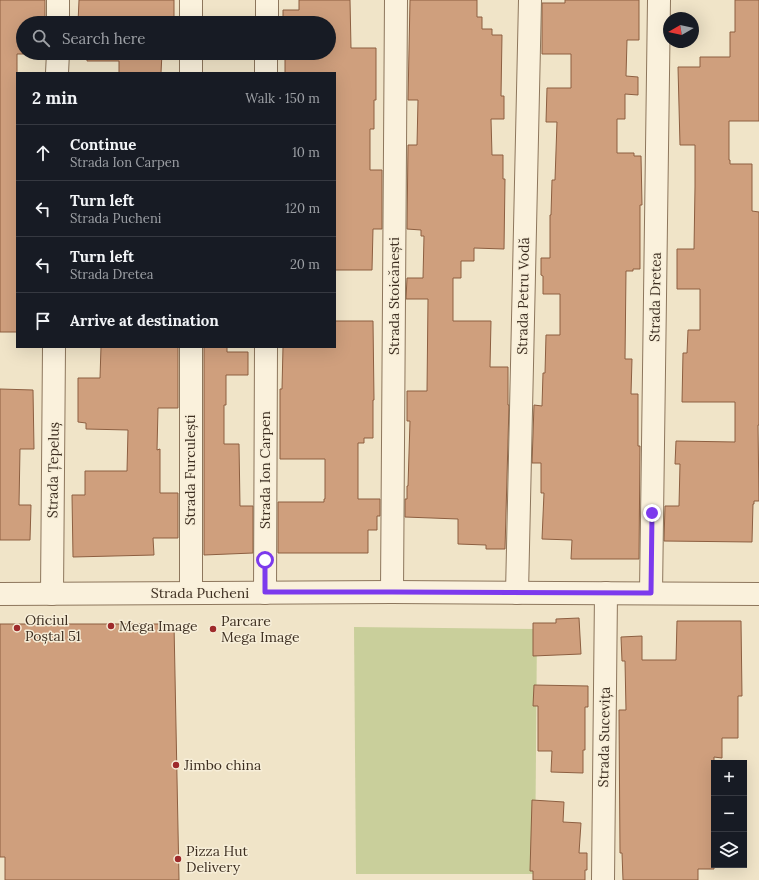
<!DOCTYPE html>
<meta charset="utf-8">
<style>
body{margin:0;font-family:Lora,serif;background:#242831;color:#f1f3f6}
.controls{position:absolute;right:12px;bottom:12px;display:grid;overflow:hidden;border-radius:0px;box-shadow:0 4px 16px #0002}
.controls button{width:36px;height:36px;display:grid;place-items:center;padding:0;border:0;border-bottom:1px solid #363941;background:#171b24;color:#f1f3f6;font:20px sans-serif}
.compass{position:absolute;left:663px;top:12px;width:36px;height:36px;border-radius:50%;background:#171b24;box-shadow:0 4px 16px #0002;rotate:261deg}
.stop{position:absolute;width:12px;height:12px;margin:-9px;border:3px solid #7c3aed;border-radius:50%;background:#fff}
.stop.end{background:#7c3aed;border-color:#fff;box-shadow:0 1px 4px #0008}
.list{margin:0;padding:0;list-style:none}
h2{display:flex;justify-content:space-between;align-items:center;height:52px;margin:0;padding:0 16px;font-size:17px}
h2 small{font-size:13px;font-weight:400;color:#9ea1a6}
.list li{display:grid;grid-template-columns:26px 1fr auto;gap:12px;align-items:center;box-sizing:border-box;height:56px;padding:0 16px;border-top:1px solid #363941}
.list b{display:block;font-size:15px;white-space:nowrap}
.list p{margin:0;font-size:13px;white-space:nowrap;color:#9ea1a6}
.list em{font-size:13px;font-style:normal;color:#9ea1a6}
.icon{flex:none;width:22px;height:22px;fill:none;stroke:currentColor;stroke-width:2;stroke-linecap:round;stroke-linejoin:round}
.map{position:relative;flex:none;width:759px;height:880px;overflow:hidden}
.search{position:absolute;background:#171b24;box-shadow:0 4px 16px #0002;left:16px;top:16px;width:320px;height:44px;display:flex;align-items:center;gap:10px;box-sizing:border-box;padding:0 14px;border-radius:22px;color:#9ea1a6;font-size:15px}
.panel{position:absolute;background:#171b24;box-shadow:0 4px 16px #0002;left:16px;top:72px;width:320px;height:276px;border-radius:0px}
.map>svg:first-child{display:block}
.green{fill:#c9cf9b}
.building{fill:#cf9f7d;stroke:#8d5f41}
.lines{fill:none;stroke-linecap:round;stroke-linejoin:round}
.minor-casing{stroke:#8d765c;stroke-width:24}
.tertiary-casing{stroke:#8d765c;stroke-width:24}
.minor{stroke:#faf1dc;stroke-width:22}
.tertiary{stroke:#faf1dc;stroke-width:22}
.route{stroke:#7c3aed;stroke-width:5}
.poi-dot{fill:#9e2a2b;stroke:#f7eed8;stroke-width:1.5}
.labels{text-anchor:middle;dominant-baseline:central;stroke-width:3;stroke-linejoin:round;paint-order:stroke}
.street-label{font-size:14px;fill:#3d2e20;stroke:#f7eed8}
.poi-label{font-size:14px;fill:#3d2e20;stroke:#f7eed8;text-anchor:start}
</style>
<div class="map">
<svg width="759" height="880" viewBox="0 0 759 880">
<rect width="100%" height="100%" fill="#f0e4c8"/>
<path class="green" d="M354 627 537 629 535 874H356Z"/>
<g class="building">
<path d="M0 0H45V22H27V23H23V53L27 54H17V332H0Z"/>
<path d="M79 0H174V23H78Z"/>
<path d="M299 0H350L351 48H376V100H374V129H370V170H382V229H373L372 270H335V73H285V59H283V53H329V23H283V10H299Z"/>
<path d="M410 0H477V17H482V29H492V35H502L501 96H504V119H491L492 155H503V179H505L504 249 474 248V261H461V278H453V321H491L490 367H508V405H509L505 549H486V545L458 544V519L405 517V499H407V486H408L410 421H407V391H427L428 299H406L407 278H423L424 236H421V230L407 229 408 145H417L418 100H408Z"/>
<path d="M565 0H639V40H627L626 76 638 77V95L625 94V119H617V153H634V156H641L642 205H640V269H633V271H626L625 359H632L631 394H638V446H640L639 559H571L572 540 542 539 544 493H541V463H532L534 405 542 406 543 373H545L546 335H560V294H543V276L541 275V258H550V215H551L552 180H555L557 122H546L547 88H571V54H542V3H565Z"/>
<path d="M735 0H759V121H729V160H730V164H752V211L759 212V425H758L759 501H754V504H753L752 542 664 541 665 506H679L680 464H675L676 441 735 442V402H682L683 353H687L688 330H700V289H677V249H694L695 187V145H680L678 67H700V57H730V32H735Z"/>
<path d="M77 53H162L161 73H119V61H87V55H77Z"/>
<path d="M335 321H373L374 400H373V438H364V443H358V499H380V516H377V530H368V553H278V502H324V499H325V459H280V389H282L283 347H335Z"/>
<path d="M101 347H178V408H158L157 450 160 449V493H178V538H153L154 555 73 557 72 495H85V471H127L128 430 86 429V423L78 422V378H100Z"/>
<path d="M204 347H227V352H248V375H226V405H224V444H239L240 506H253V553L204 555Z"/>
<path d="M0 389 33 390 34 449H20L19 505H31L30 540H0Z"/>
<path d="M579 618 581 654 533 656V623H556V619Z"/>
<path d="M677 621H741L742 696H738V738H722V758L714 757V869H698V880H623L622 853H620L619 710H626L625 661H622L621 637 642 636V660H676Z"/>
<path d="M0 624H174L179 880H5V857H0Z"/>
<path d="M534 685 588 686V707H585V750H583V773L551 772 552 751H538V706H533Z"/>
<path d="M532 800 564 802 563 822 581 823 579 853H587V870H585V880H533V871H530Z"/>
</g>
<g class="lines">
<g class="minor-casing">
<g id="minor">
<path d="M58 23V0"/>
<path d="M191 23V0"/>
<path d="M267 23V0"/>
<path d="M57 73 58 53"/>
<path d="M191 73V53"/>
<path d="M266 73V53"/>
<path d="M392 592 396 0"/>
<path d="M191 593V347"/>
<path d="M265 593 266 347"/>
<path d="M517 593 530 0"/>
<path d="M651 593 659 0"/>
<path d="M52 594 54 347"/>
<path d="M603 880 606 593"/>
</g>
</g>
<g class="tertiary-casing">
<path id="tertiary" d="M0 594 392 592 759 594"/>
</g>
<use href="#minor" class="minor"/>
<use href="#tertiary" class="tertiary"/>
</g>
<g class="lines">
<path class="route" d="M265 560V592H392L651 593 652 513"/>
</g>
<g class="poi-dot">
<circle cx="111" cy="626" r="4"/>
<circle cx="17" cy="628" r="4"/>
<circle cx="213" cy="629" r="4"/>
<circle cx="176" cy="765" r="4"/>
<circle cx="178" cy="859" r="4"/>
</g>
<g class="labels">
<g class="street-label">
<text transform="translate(394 296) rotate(-90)">Strada Stoicănești</text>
<text transform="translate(523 296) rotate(-89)">Strada Petru Vodă</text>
<text transform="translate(655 297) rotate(-89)">Strada Dretea</text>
<text transform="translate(53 470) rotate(-89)">Strada Țepeluș</text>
<text transform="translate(190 470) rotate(-90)">Strada Furculești</text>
<text transform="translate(265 470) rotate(-90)">Strada Ion Carpen</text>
<text x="200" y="593">Strada Pucheni</text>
<text transform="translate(604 737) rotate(-89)">Strada Sucevița</text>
</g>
<g class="poi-label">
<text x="25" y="620">Oficiul<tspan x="25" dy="16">Poștal 51</tspan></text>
<text x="221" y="621">Parcare<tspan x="221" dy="16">Mega Image</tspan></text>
<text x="119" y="626">Mega Image</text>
<text x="184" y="765">Jimbo china</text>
<text x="186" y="851">Pizza Hut<tspan x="186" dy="16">Delivery</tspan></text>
</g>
</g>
</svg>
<div class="controls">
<button>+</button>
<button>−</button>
<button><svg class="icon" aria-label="layers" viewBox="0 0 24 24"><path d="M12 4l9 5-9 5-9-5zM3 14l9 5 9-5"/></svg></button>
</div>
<svg class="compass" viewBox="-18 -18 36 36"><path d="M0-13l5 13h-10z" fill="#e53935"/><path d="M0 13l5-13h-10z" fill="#9ea1a6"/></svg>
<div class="stop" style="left:265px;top:560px"></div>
<div class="stop end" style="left:652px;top:513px"></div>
<div class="search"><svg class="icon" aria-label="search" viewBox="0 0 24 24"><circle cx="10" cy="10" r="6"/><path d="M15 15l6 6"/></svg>Search here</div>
<section class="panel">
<h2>2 min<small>Walk · 150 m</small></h2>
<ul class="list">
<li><svg class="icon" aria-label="ahead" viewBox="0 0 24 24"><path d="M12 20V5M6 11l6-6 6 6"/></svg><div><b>Continue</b><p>Strada Ion Carpen</p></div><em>10 m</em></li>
<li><svg class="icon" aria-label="left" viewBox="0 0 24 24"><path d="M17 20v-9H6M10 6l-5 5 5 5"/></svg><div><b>Turn left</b><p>Strada Pucheni</p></div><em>120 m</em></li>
<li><svg class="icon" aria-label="left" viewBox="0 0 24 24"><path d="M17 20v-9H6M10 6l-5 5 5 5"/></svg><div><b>Turn left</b><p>Strada Dretea</p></div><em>20 m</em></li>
<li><svg class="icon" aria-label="arrive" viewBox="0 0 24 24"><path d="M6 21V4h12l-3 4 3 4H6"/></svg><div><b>Arrive at destination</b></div></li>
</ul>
</section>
</div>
